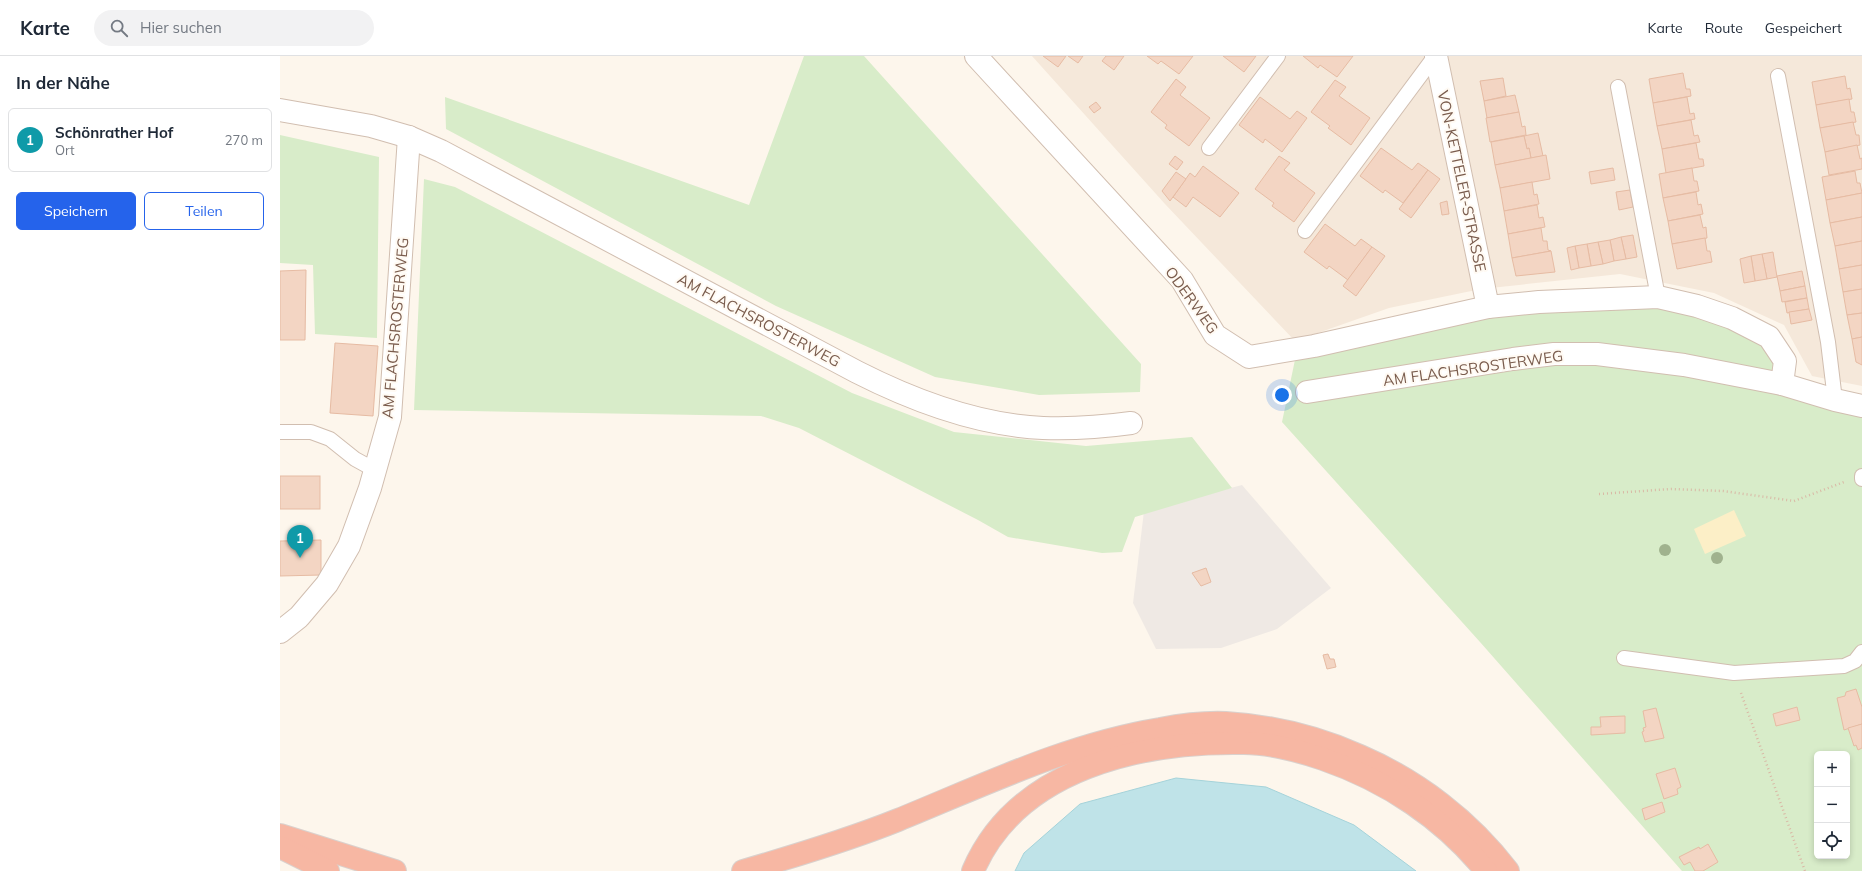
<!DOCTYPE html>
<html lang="de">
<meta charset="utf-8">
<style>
body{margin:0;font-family:Mulish,sans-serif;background:#f2f2f3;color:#1f2937}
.controls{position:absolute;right:12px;bottom:12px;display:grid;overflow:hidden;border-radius:6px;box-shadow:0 2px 6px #0003}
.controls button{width:36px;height:36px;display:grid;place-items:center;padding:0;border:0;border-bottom:1px solid #e0e1e3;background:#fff;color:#1f2937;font:20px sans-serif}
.you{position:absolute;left:1002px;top:339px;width:14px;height:14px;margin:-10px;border:3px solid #fff;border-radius:50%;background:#1a73e8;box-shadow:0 0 0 6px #1a73e833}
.badge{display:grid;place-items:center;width:26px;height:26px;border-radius:50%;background:#2563eb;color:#fff;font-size:13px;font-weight:700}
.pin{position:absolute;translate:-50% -33px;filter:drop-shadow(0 1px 2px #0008)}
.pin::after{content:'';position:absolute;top:21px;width:14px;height:12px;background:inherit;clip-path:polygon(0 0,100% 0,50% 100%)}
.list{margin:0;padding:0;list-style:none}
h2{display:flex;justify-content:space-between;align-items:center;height:52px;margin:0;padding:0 16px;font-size:17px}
h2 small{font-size:13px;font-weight:400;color:#747a83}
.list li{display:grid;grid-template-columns:26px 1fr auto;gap:12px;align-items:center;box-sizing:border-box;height:64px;margin:0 8px 8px;padding:0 8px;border:1px solid #e0e1e3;border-radius:6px}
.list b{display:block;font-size:15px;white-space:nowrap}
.list p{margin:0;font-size:13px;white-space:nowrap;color:#747a83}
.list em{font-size:13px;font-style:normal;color:#747a83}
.actions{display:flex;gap:8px;padding:12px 16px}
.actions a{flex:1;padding:9px 0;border:1px solid #2563eb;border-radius:6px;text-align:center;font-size:14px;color:#2563eb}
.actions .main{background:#2563eb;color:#fff}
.icon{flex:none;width:22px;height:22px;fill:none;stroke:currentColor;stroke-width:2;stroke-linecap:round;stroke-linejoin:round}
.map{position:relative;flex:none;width:1582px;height:815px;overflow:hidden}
header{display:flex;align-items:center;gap:24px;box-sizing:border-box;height:56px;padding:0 20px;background:#fff;border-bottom:1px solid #e0e1e3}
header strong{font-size:19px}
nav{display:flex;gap:22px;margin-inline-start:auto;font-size:14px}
.search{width:280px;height:36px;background:#f2f2f3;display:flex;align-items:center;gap:10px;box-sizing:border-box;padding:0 14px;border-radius:22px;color:#747a83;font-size:15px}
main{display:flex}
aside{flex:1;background:#fff}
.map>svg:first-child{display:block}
.residential{fill:#f5e8da}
.industrial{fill:#efe9e4}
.green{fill:#d8ecc9;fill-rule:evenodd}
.sand{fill:#fcefc7}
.water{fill:#bfe3e8;stroke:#a5d3da}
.building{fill:#f3d5c3;stroke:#e6bba3}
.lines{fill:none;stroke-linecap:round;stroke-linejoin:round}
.lane-casing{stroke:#d1beb0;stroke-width:16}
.street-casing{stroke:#d1beb0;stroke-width:24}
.highway-casing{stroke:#dad1cd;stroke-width:24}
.path{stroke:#d9b8a5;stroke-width:2.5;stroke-dasharray:1 3;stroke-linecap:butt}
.lane{stroke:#fff;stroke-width:14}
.street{stroke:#fff;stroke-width:22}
.highway{stroke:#f7b7a3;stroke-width:22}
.tree{fill:#a0b28e}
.labels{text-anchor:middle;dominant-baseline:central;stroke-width:4;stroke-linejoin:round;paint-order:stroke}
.street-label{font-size:15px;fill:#7a5c4d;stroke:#fffaf3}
</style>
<header>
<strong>Karte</strong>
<div class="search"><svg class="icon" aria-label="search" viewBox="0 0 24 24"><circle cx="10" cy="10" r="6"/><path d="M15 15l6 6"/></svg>Hier suchen</div>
<nav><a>Karte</a><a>Route</a><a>Gespeichert</a></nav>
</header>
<main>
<aside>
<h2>In der Nähe<small></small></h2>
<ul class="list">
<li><span class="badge" style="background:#0f9aa8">1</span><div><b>Schönrather Hof</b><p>Ort</p></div><em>270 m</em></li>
</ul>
<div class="actions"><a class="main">Speichern</a><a>Teilen</a></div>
</aside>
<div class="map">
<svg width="1582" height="815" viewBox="0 0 1582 815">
<rect width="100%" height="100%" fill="#fdf6ec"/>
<path class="residential" d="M752 0H1582V330L1532 320 1504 269 1434 237 1340 218 1201 233 1109 252 1015 285 885 148Z"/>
<path class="industrial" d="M962 429 1051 532 997 573 941 592 876 593 853 547 864 455Z"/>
<g class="green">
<path d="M524 0H584L861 308 860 336 759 339 655 321 496 250 166 73 165 41 469 149Z"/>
<path d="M0 79 99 101 97 282 35 278 33 209 0 207Z"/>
<path d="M144 123 175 131 572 337 674 376 806 390 912 381 952 432 855 461 842 496 822 497 728 481 698 464 519 372 481 360 134 354Z"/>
<path d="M1379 250 1442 266 1481 287 1498 310 1502 338 1582 360V815H1402L1200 586 1002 366 1016 299 1212 258ZM1537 698H1567V800H1537Z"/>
</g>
<path class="sand" d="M1454 454 1466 480 1425 498 1414 473Z"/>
<path class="water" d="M896 722 986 731 1074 769 1136 815H735L744 797 800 748Z"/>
<g class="building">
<path d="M763 0H786L778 11Z"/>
<path d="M788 0H803L798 7Z"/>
<path d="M826 0H844L834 14 822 5Z"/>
<path d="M867 0H913L899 18 881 5 878 8Z"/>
<path d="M943 0H976L964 16Z"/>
<path d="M1023 0H1073L1057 21 1040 9 1038 12Z"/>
<path d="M1403 17 1406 33H1410L1411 40 1373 47 1369 23Z"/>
<path d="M1565 20 1567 33 1570 32 1572 43 1536 49 1532 26Z"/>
<path d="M1223 22 1226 40 1204 45 1200 25Z"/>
<path d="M896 23 906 31 900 39 930 62 909 90 885 72 887 69 871 56Z"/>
<path d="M1055 24 1066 31 1059 40 1090 62 1071 89 1048 72 1050 70 1031 56Z"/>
<path d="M1235 39 1239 56 1207 62 1204 45Z"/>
<path d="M980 41 1010 63 1017 55 1027 62 1002 96 985 83 983 87 959 69Z"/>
<path d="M1407 41 1410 58 1414 57 1415 63 1377 70 1373 47Z"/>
<path d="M1569 43 1571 56H1574L1576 66 1540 72 1536 49Z"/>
<path d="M816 46 821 52 814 57 809 51Z"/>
<path d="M1239 56 1242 71 1245 70 1246 79 1210 86 1206 62Z"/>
<path d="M1411 64 1414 80 1418 79 1420 86 1382 93 1377 70Z"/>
<path d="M1573 66 1576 79H1579L1580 89 1545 96 1540 72Z"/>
<path d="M1258 77 1263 100 1251 102 1249 92 1247 93 1244 80Z"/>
<path d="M1244 80 1247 93 1249 92 1251 102 1215 109 1211 86Z"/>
<path d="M1416 87 1419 103H1423L1424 110 1386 117 1382 93Z"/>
<path d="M1577 89 1580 103 1582 102V113L1549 119 1545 96Z"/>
<path d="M1101 92 1132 114 1138 107 1148 114 1123 147 1105 134 1103 137 1080 120Z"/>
<path d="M1266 99 1270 123 1220 132 1215 109Z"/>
<path d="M895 100 903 106 897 114 889 108Z"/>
<path d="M999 100 1010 107 1004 114 1035 137 1014 166 992 150 994 147 975 133Z"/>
<path d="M923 110 959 137 940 161 913 141 906 151 893 141 910 117 915 121Z"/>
<path d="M1333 112 1335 124 1311 128 1309 116Z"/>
<path d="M1412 112 1414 125H1417L1419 135 1383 142 1379 118Z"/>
<path d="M1148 114 1160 123 1131 162 1119 153Z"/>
<path d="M1575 115 1577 127H1580L1582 137 1546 144 1542 121Z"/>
<path d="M896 116 906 123 890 145 882 135Z"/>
<path d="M1252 126 1254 139 1257 138 1259 148 1224 155 1220 132Z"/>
<path d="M1350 134 1353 151 1339 154 1336 136Z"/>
<path d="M1416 136 1418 149 1421 148 1423 158 1388 165 1383 142Z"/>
<path d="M1582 137V161L1550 167 1546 144Z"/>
<path d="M1167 145 1169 158 1162 159 1160 147Z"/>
<path d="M1257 149 1259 162 1263 161 1265 171 1228 178 1224 155Z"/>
<path d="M1420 159 1423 172 1426 171 1427 182 1392 188 1388 165Z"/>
<path d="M1582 161V185L1555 190 1550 167Z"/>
<path d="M1045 168 1075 190 1081 183 1092 191 1068 224 1049 210 1047 213 1024 196Z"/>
<path d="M1261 172 1263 185H1267L1268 194 1271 195 1232 202 1228 178Z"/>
<path d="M1353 179 1357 201 1346 203 1341 181Z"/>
<path d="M1341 181 1346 203 1334 205 1330 184Z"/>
<path d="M1425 182 1427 195H1430L1432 206 1397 213 1392 188Z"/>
<path d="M1330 184 1334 205 1323 208 1318 186Z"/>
<path d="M1582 185V209L1559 213 1555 190Z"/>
<path d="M1318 186 1323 208 1311 210 1307 188Z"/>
<path d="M1307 188 1311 210 1299 212 1295 190Z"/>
<path d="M1295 190 1299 212 1291 214 1287 192Z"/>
<path d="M1092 191 1105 200 1076 240 1063 230Z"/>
<path d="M1271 195 1275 216 1236 220 1232 202Z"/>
<path d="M1493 196 1497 221 1487 223 1482 198Z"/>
<path d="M1482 198 1487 223 1475 225 1471 200Z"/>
<path d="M1471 200 1475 225 1464 227 1460 203Z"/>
<path d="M1582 209V233L1563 236 1559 213Z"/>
<path d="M26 214 25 284H0V215Z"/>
<path d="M1522 215 1525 230 1500 235 1497 220Z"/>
<path d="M1525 230 1527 242 1502 246 1500 235Z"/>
<path d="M1582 233V257L1567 259 1563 236Z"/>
<path d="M1527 242 1529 253 1507 257 1505 246Z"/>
<path d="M1529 253 1532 264 1511 268 1509 256Z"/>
<path d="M1582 257V281L1572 283 1567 259Z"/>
<path d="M1582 281V309L1576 306 1572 283Z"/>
<path d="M55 287 98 290 93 360 50 357Z"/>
<rect x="0" y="420" width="40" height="33"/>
<path d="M41 484V519L0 520V485Z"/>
<path d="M926 512 931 526 921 530 912 517Z"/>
<path d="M1048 598 1050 603H1054L1056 611 1047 613 1043 599Z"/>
<path d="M1576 633 1582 651V668L1564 674 1557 642 1565 640 1566 636Z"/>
<path d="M1517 651 1520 664 1496 670 1493 658Z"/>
<path d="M1376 652 1384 682 1365 686 1362 676 1364 675 1363 672 1366 671 1363 655Z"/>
<path d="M1345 660V677L1311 679V671H1321L1320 661Z"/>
<path d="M1582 668V692L1578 694 1576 689 1574 690 1568 672Z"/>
<path d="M1395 712 1401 731 1397 733 1398 738 1384 743 1376 718Z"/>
<path d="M1382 746 1385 756 1365 764 1362 753Z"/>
<path d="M1428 788 1438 806 1423 815H1415L1410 806 1404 809 1399 801 1419 791 1420 793Z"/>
</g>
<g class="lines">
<g class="lane-casing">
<g id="lane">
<path d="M1498 20 1548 286 1555 344"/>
<path d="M1338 31 1378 241"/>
<path d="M929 92 998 0"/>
<path d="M1025 175 1155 0"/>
<path d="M0 376H31L50 383 75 403 95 414"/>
<path d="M1582 420V423"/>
<path d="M1344 602 1454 617 1564 610 1575 605 1582 596"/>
</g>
</g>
<g class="street-casing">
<g id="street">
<path d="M696 0 902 224 935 279 969 301 1034 290 1208 251 1259 246 1378 241 1417 250 1452 262 1489 281 1505 305 1502 328"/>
<path d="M1156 0 1208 251"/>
<path d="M0 54 91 70 129 81 161 95 577 316C634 345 698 369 763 372 792 373 822 371 851 367"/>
<path d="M1027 336 1233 303 1274 298H1317L1404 309 1502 328 1555 344 1582 350"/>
<path d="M0 576 19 561 47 528 69 490 90 432 110 361 129 81"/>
</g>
</g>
<g class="highway-casing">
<g id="highway">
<path d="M0 779 115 815"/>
<path d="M0 791 48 815"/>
<path d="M463 815C515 800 568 784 618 764 704 729 788 688 880 673 901 669 924 666 946 667 993 670 1038 681 1080 700 1138 725 1190 765 1228 815"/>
<path d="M693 815C737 712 862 685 964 687 988 687 1020 695 1043 703 1107 725 1164 763 1206 815"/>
</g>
</g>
<g class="path">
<path d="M1319 438 1391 433 1443 435 1514 445 1564 426"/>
<path d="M1461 637 1525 815"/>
</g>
<use href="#lane" class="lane"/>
<use href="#street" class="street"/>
<use href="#highway" class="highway"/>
</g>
<g class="tree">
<circle cx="1385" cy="494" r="6"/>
<circle cx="1437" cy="502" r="6"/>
</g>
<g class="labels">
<g class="street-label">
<text transform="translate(1182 125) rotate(78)">VON-KETTELER-STRASSE</text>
<text transform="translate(912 244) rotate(54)">ODERWEG</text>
<text transform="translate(479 264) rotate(28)">AM FLACHSROSTERWEG</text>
<text transform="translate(115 272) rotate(-85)">AM FLACHSROSTERWEG</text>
<text transform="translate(1193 312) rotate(-8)">AM FLACHSROSTERWEG</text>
</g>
</g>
</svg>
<div class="controls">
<button>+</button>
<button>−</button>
<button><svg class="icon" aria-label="locate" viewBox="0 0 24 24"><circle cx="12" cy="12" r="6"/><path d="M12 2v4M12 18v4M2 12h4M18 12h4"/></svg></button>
</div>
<div class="you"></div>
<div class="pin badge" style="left:20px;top:502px;background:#0f9aa8">1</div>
</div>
</main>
